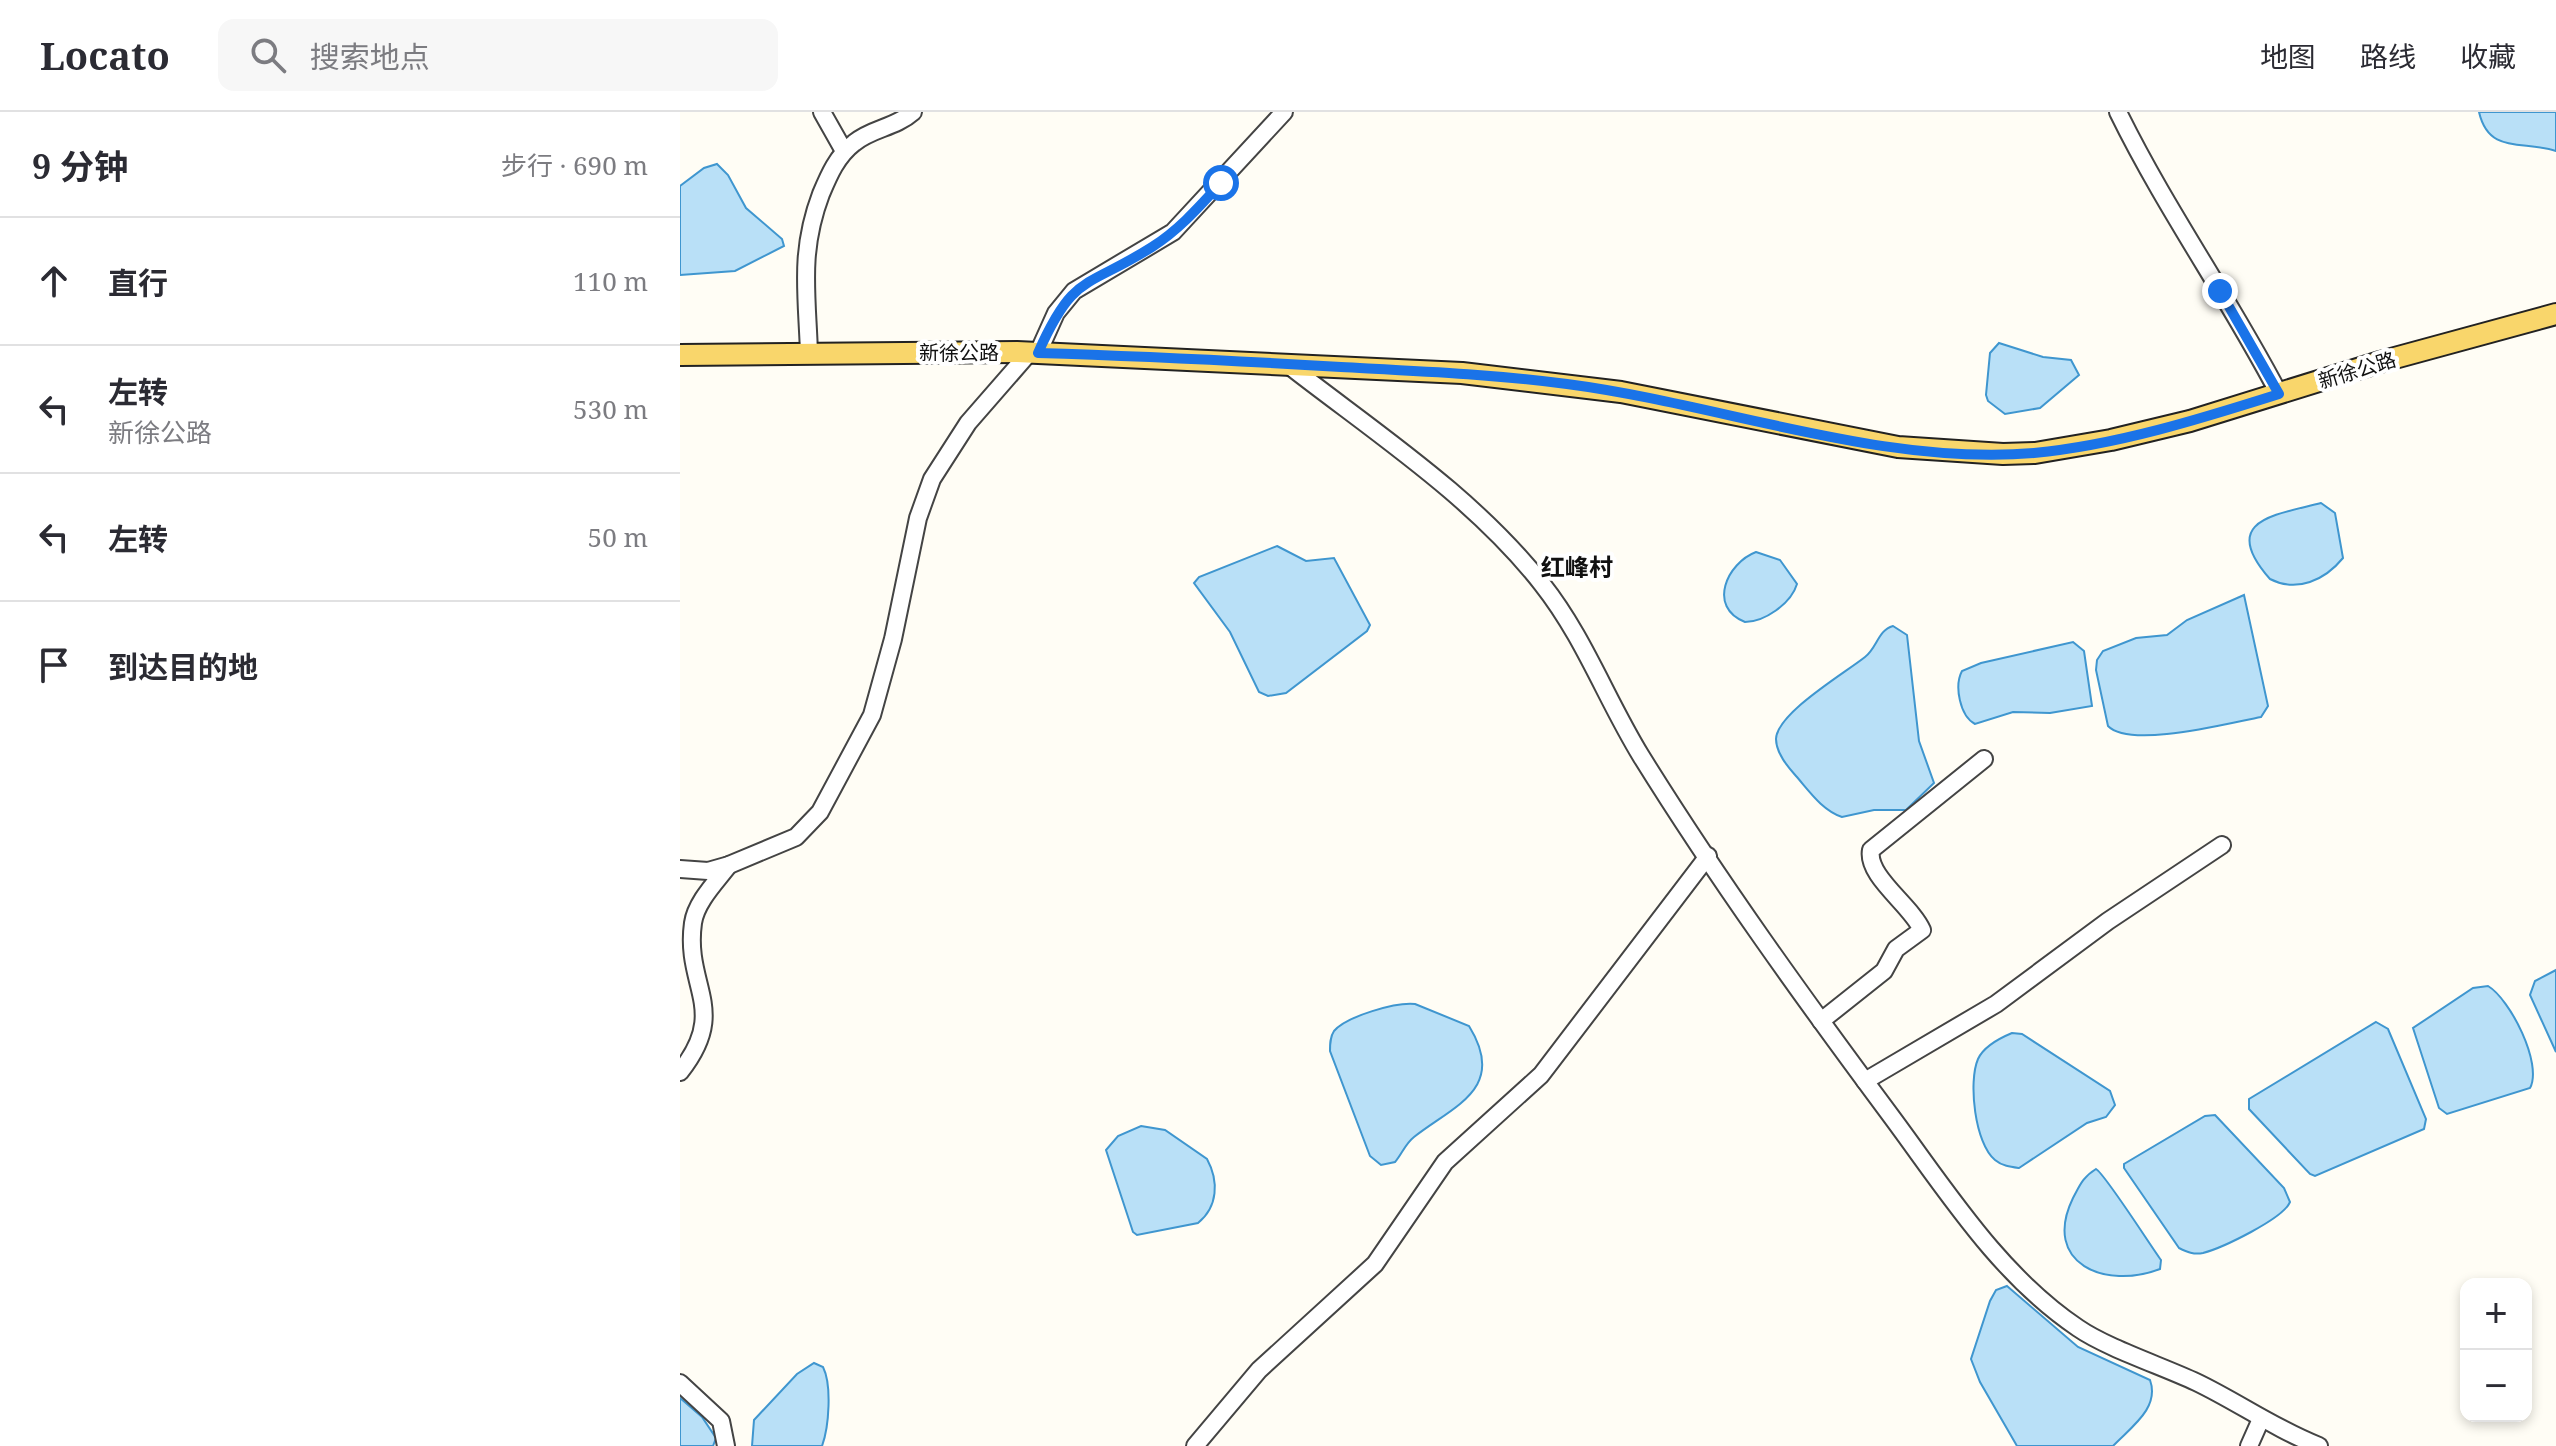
<!DOCTYPE html>
<html lang="zh">
<meta charset="utf-8">
<style>
body{margin:0;font-family:"Noto Serif","Noto Sans SC",serif;background:#f7f7f7;color:#2b2b33}
.controls{position:absolute;right:24px;bottom:24px;display:grid;overflow:hidden;border-radius:16px;box-shadow:0 4px 12px #0003}
.controls button{width:72px;height:72px;display:grid;place-items:center;padding:0;border:0;border-bottom:2px solid #e1e1e2;background:#fff;color:#2b2b33;font:40px sans-serif}
.stop{position:absolute;width:24px;height:24px;margin:-18px;border:6px solid #1a73e8;border-radius:50%;background:#fff}
.stop.end{background:#1a73e8;border-color:#fff;box-shadow:0 2px 8px #0008}
.list{margin:0;padding:0;list-style:none}
h2{display:flex;justify-content:space-between;align-items:center;height:104px;margin:0;padding:0 32px;font-size:34px}
h2 small{font-size:26px;font-weight:400;color:#7c7c81}
.list li{display:grid;grid-template-columns:52px 1fr auto;gap:24px;align-items:center;box-sizing:border-box;height:128px;padding:0 32px;border-top:2px solid #e1e1e2}
.list b{display:block;font-size:30px;white-space:nowrap}
.list p{margin:0;font-size:26px;white-space:nowrap;color:#7c7c81}
.list em{font-size:26px;font-style:normal;color:#7c7c81}
.icon{flex:none;width:44px;height:44px;fill:none;stroke:currentColor;stroke-width:2;stroke-linecap:round;stroke-linejoin:round}
.map{position:relative;flex:none;width:1876px;height:1334px;overflow:hidden}
header{display:flex;align-items:center;gap:48px;box-sizing:border-box;height:112px;padding:0 40px;background:#fff;border-bottom:2px solid #e1e1e2}
header strong{font-size:38px}
nav{display:flex;gap:44px;margin-inline-start:auto;font-size:28px}
.search{width:560px;height:72px;background:#f7f7f7;display:flex;align-items:center;gap:20px;box-sizing:border-box;padding:0 28px;border-radius:16px;color:#7c7c81;font-size:30px}
main{display:flex}
aside{flex:1;background:#fff}
.map>svg:first-child{display:block}
.water{fill:#b9e0f7;stroke:#3f96cf;stroke-width:2}
.lines{fill:none;stroke-linecap:round;stroke-linejoin:round}
.minor-casing{stroke:#444;stroke-width:20}
.major-casing{stroke:#222;stroke-width:24}
.minor{stroke:#fff;stroke-width:16}
.major{stroke:#f9d66b;stroke-width:20}
.route{stroke:#1a73e8;stroke-width:10}
.labels{text-anchor:middle;dominant-baseline:central;stroke-width:8;stroke-linejoin:round;paint-order:stroke}
.street-label{font-size:20px;fill:#111;stroke:#fff}
.quarter-label{font-size:24px;font-weight:bold;fill:#111;stroke:#fff}
</style>
<header>
<strong>Locato</strong>
<div class="search"><svg class="icon" aria-label="search" viewBox="0 0 24 24"><circle cx="10" cy="10" r="6"/><path d="M15 15l6 6"/></svg>搜索地点</div>
<nav><a>地图</a><a>路线</a><a>收藏</a></nav>
</header>
<main>
<aside>
<h2>9 分钟<small>步行 · 690 m</small></h2>
<ul class="list">
<li><svg class="icon" aria-label="ahead" viewBox="0 0 24 24"><path d="M12 20V5M6 11l6-6 6 6"/></svg><div><b>直行</b></div><em>110 m</em></li>
<li><svg class="icon" aria-label="left" viewBox="0 0 24 24"><path d="M17 20v-9H6M10 6l-5 5 5 5"/></svg><div><b>左转</b><p>新徐公路</p></div><em>530 m</em></li>
<li><svg class="icon" aria-label="left" viewBox="0 0 24 24"><path d="M17 20v-9H6M10 6l-5 5 5 5"/></svg><div><b>左转</b></div><em>50 m</em></li>
<li><svg class="icon" aria-label="arrive" viewBox="0 0 24 24"><path d="M6 21V4h12l-3 4 3 4H6"/></svg><div><b>到达目的地</b></div></li>
</ul>
</aside>
<div class="map">
<svg width="1876" height="1334" viewBox="0 0 1876 1334">
<rect width="100%" height="100%" fill="#fffdf5"/>
<g class="water">
<path d="M1799 0H1876V39C1843 28 1809 43 1799 0Z"/>
<path d="M37 52 48 63 66 96 102 127 104 134 55 159 0 163V74L24 56Z"/>
<path d="M1319 231 1363 245 1391 248 1399 263 1360 296 1325 302 1308 289 1306 283 1310 241Z"/>
<path d="M1641 391 1655 401 1663 446C1645 468 1617 481 1590 467 1538 408 1595 403 1641 391Z"/>
<path d="M597 434 626 449 654 446 690 513 687 519 606 581 588 584 579 580 550 520 514 471 519 465Z"/>
<path d="M1076 440 1100 448 1117 472C1111 492 1084 510 1065 510 1027 495 1047 451 1076 440Z"/>
<path d="M1564 483 1588 594 1581 605C1549 611 1450 637 1428 614L1416 558 1417 548 1423 539 1456 526 1487 523 1507 508Z"/>
<path d="M1213 514 1227 523 1239 629 1254 671 1226 698H1194L1162 705C1142 698 1130 680 1116 664 1108 655 1096 641 1096 627 1097 601 1165 561 1185 545 1197 536 1198 518 1213 514Z"/>
<path d="M1393 530 1404 539 1412 594 1370 601 1333 600 1295 612C1280 604 1274 574 1282 559L1301 551Z"/>
<path d="M1876 858V940L1850 883 1855 869Z"/>
<path d="M1808 874C1830 887 1863 952 1850 976L1767 1002 1759 996 1733 916 1793 876Z"/>
<path d="M735 892 789 914C828 977 773 994 734 1025 725 1032 722 1042 715 1050L701 1053 690 1044 650 939C650 932 650 925 654 919 667 904 716 890 735 892Z"/>
<path d="M1696 910 1708 917 1746 1007 1744 1017 1635 1064 1630 1062 1569 997V987Z"/>
<path d="M1332 921 1342 922 1430 979 1435 993 1426 1005 1407 1011 1339 1056C1331 1055 1322 1054 1315 1048 1295 1032 1288 970 1298 947 1304 934 1320 926 1332 921Z"/>
<path d="M1535 1003 1604 1076 1610 1090C1603 1107 1542 1136 1523 1141 1514 1143 1507 1140 1499 1136L1444 1056V1052L1525 1004Z"/>
<path d="M461 1014 485 1018 527 1047C539 1069 538 1095 518 1111L457 1123 453 1120 426 1038 438 1024Z"/>
<path d="M1416 1057C1425 1062 1470 1133 1481 1148L1480 1157C1426 1178 1361 1152 1393 1086 1400 1073 1403 1065 1416 1057Z"/>
<path d="M1327 1174 1398 1235 1470 1268C1480 1296 1451 1315 1433 1334H1337L1300 1270 1291 1247 1310 1189 1316 1178Z"/>
<path d="M134 1251 143 1255C152 1273 149 1315 142 1334H72L74 1308 117 1262Z"/>
<path d="M0 1286 22 1305 36 1326 33 1334H0Z"/>
</g>
<g class="lines">
<g class="minor-casing">
<g id="minor">
<path d="M142 0 164 39"/>
<path d="M1438 0C1486 98 1549 186 1599 282"/>
<path d="M129 241C127 181 119 140 141 82 149 63 157 44 174 31 192 16 215 16 233 0"/>
<path d="M358 241 376 201 394 179 493 120 604 0"/>
<path d="M607 252C694 320 793 384 862 472 904 525 926 587 961 644 1038 768 1124 887 1211 1004 1266 1078 1319 1163 1398 1216 1427 1236 1482 1254 1516 1270 1558 1290 1595 1317 1639 1334"/>
<path d="M0 757 28 759 49 753 116 725 140 700 192 603 213 527 238 406 252 367 288 311 349 241"/>
<path d="M1141 909 1204 859 1216 837 1242 818C1231 793 1186 764 1191 738L1304 647"/>
<path d="M0 960C50 897 4 875 13 811 16 790 36 770 49 753"/>
<path d="M1185 969 1316 892 1428 809 1542 733"/>
<path d="M0 1271 41 1309 46 1334"/>
<path d="M515 1334 579 1258 695 1152 765 1050 861 963 1028 744"/>
<path d="M1569 1334 1581 1307"/>
</g>
</g>
<g class="major-casing">
<path id="major" d="M0 243 337 240 782 261 941 280 1218 335 1323 342 1355 341 1431 328 1510 309 1700 250 1876 202"/>
</g>
<use href="#minor" class="minor"/>
<use href="#major" class="major"/>
</g>
<g class="lines">
<path class="route" d="M541 71C520 94 499 118 472 135 406 177 394 160 358 241 459 244 560 249 661 255 737 259 812 262 887 272 1040 292 1200 354 1354 341 1437 333 1520 307 1599 282L1540 179"/>
</g>
<g class="labels">
<g class="street-label">
<text x="279" y="240">新徐公路</text>
<text transform="translate(1677 258) rotate(-17)">新徐公路</text>
</g>
<g class="quarter-label">
<text x="897" y="454">红峰村</text>
</g>
</g>
</svg>
<div class="controls">
<button>+</button>
<button>−</button>
</div>
<div class="stop" style="left:541px;top:71px"></div>
<div class="stop end" style="left:1540px;top:179px"></div>
</div>
</main>
